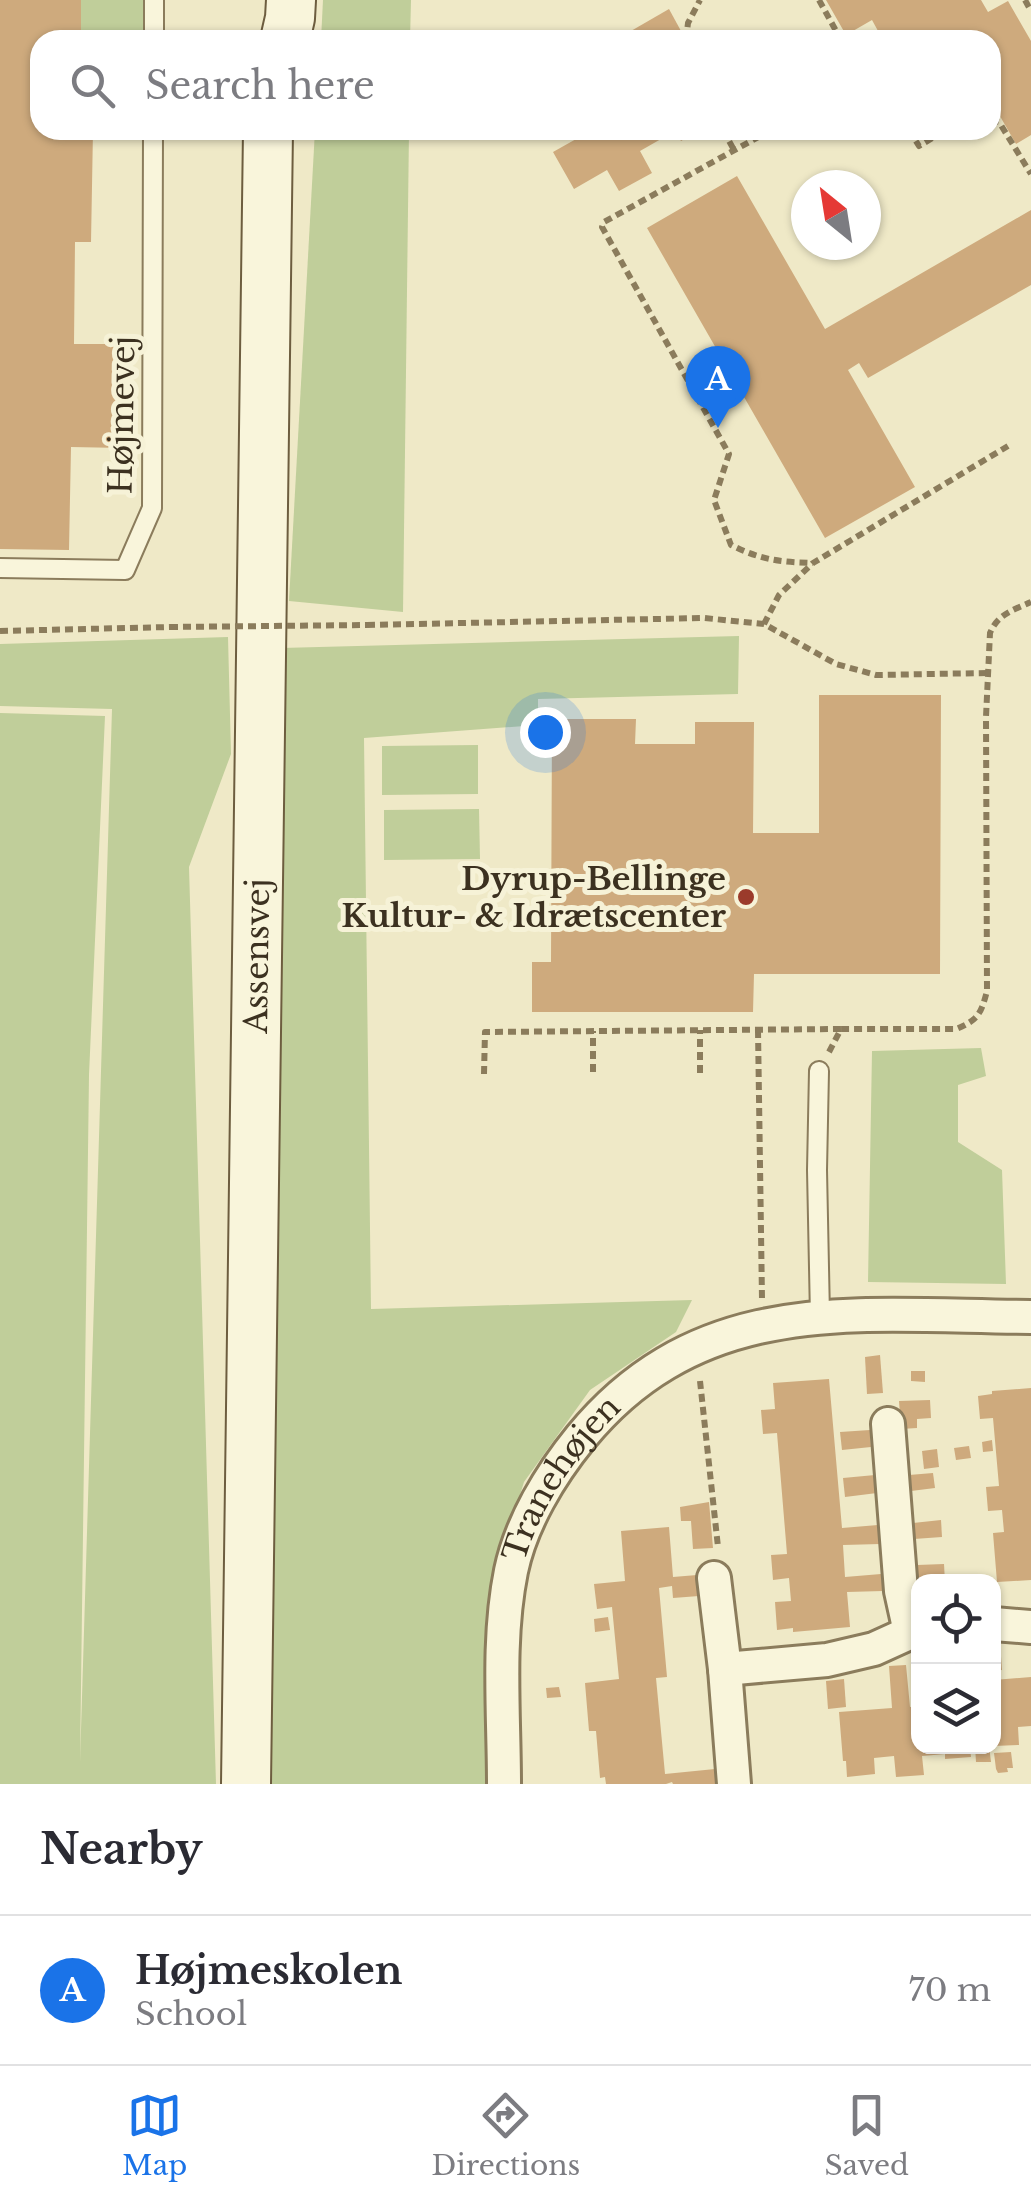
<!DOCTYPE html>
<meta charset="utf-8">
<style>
body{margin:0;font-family:"Libre Baskerville",serif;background:#f2f2f3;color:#2b2b33}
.controls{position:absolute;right:30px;bottom:30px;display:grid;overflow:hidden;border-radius:20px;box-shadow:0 2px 8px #0004}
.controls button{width:90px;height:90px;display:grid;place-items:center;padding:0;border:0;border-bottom:2px solid #e1e1e2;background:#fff;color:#2b2b33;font:50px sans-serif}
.compass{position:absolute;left:791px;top:170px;width:90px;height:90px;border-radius:50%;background:#fff;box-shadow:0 2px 8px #0004;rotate:330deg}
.you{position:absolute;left:545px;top:732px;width:35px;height:35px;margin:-25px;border:8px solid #fff;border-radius:50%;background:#1a73e8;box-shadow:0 0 0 15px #1a73e833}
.badge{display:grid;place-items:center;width:65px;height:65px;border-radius:50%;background:#1a73e8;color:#fff;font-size:32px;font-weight:700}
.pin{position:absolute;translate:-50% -82px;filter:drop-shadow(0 2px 5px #0008)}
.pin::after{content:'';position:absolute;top:52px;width:35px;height:30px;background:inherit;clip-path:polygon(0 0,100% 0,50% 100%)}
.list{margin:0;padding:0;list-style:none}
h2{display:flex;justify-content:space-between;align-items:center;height:130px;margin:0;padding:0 40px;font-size:42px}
h2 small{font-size:32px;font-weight:400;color:#7c7c81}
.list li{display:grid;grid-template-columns:65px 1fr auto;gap:30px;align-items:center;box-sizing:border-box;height:150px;padding:0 40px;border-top:2px solid #e1e1e2}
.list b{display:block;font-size:38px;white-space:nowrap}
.list p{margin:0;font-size:32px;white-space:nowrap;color:#7c7c81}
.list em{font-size:32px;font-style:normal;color:#7c7c81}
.icon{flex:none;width:55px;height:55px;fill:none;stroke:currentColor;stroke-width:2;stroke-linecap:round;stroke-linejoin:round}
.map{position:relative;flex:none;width:1031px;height:1784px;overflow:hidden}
.search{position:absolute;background:#fff;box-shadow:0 2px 8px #0004;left:30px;right:30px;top:30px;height:110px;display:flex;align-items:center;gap:25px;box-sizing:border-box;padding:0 35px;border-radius:30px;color:#7c7c81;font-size:38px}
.sheet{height:280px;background:#fff}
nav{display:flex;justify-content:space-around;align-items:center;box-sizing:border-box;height:140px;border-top:2px solid #e1e1e2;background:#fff;font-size:28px;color:#7c7c81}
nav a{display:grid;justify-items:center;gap:5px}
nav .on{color:#1a73e8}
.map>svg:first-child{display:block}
.green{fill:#c0ce9a}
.building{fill:#ceaa7d}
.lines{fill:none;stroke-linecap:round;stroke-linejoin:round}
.lane-casing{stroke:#8b7c5c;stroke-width:22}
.street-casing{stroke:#8b7c5c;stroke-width:38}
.secondary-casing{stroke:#6d5d3f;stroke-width:52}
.path{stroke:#8b7c5c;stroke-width:6;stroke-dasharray:8 5;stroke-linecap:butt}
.lane{stroke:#f9f5db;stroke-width:18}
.street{stroke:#f9f5db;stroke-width:32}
.secondary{stroke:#f9f5db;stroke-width:48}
.path-bridge{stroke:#8b7c5c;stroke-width:6;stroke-dasharray:8 5;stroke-linecap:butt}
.poi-dot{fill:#9b3b2b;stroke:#f6f2d7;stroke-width:4}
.labels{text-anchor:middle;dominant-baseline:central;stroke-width:10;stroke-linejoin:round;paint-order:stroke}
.street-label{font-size:32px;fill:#3c3120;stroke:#f6f2d7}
.poi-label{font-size:32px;font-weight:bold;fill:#3c3120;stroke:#f6f2d7;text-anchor:end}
</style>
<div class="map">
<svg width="1031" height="1784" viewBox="0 0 1031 1784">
<rect width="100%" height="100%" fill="#efe9c7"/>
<g class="green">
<rect x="81" y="0" width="65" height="40"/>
<path d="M323 0H411L410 40H321Z"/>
<path d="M315 130H409L403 612 289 601Z"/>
<path d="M739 636 738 694 538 699V725L364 738 371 1309 692 1300 676 1332 590 1390 524 1482 489 1594 487 1784H261L281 648Z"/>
<path d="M228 637 231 754 189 867 216 1784H0V713L105 716 89 1075 80 1763 112 709 0 706V644Z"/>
<path d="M478 745V794L382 795V746Z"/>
<path d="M479 809 480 859 384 860V810Z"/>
<path d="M981 1048 986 1076 958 1085V1142L1002 1170 1006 1284 868 1282 872 1051Z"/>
</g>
<g class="building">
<path d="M0 0H81V40H40V130H93L91 242H75L74 344H125L123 448 71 447 69 550 0 549Z"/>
<path d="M826 0H981L988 12 1008 1 1031 41V135L1016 144 993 104 991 105V40H883L872 20 846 35Z"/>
<path d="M669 9 681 31 666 40H626L624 35Z"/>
<path d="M583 130H700L681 141 675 131 640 151 652 173 619 191 607 170 574 189 553 152 585 134Z"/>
<path d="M737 176 825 329 1031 210V285L868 378 859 363 848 370 915 487 825 538 647 228Z"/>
<path d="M819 695H941L940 974H754L753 1012H532V962H551L552 719H636L635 744H695V722H754L753 833H819Z"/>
<path d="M880 1355 883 1393 867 1394 865 1357Z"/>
<path d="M911 1371H925V1382L911 1381Z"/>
<path d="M829 1379 842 1528 878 1525 880 1544 843 1545 845 1577 881 1574 883 1591 847 1592 850 1627 793 1632V1628L777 1630 775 1602 791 1601 789 1578 773 1580 771 1555 787 1554 777 1433 763 1434 761 1410 775 1409 773 1383Z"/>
<path d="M1031 1388V1580L997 1582 993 1533 1004 1532 1002 1510 988 1511 986 1487 999 1486 993 1418 980 1419 978 1396 992 1394V1391Z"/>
<path d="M930 1400 931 1418 917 1419V1428L901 1429 899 1401Z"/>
<path d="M870 1430 871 1447 842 1450 840 1432Z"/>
<path d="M992 1440 993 1451 983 1452 982 1442Z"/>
<path d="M969 1446 971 1458 956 1460 954 1448Z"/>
<path d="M937 1449 939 1467 924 1469 922 1451Z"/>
<path d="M933 1473 935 1488 911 1491 909 1475Z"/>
<path d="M875 1475 877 1493 845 1497 843 1478Z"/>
<path d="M709 1502 713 1548 693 1549 691 1521H681L680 1507Z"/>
<path d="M941 1520 942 1537 914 1539 913 1523Z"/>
<path d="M669 1527 673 1577 697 1575 699 1596 673 1598 672 1586 659 1588 667 1677 656 1678 665 1774 715 1769 716 1784H673L672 1782 666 1784H606L605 1777 600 1778 596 1731H589L585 1683 619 1679 612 1607 597 1609 594 1584 625 1581 621 1531Z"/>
<path d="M944 1564 945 1582H918L917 1565Z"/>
<path d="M608 1617 610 1630 595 1632 594 1619Z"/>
<path d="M994 1643H1000L1002 1670 994 1671Z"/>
<path d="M906 1665 910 1707 918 1706V1746H970L971 1757 945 1759V1754L922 1756 924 1775 896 1777 894 1756 874 1758 875 1774 847 1777 846 1761H843L839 1712 892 1708 889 1666Z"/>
<path d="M1031 1677V1726L1018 1727 1019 1745 994 1746V1680Z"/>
<path d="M844 1679 846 1707 828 1709 826 1681Z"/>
<path d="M559 1687 561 1697 547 1698 546 1688Z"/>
<path d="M975 1746H989L991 1762H976Z"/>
<path d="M1011 1752 1013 1768H1007L1008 1772 998 1773 996 1769 994 1753Z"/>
</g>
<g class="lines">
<g class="lane-casing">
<g id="lane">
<path d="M154 40V0"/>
<path d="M0 568 125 570 152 508 153 130"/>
<path d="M819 1071 817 1170 820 1316"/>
</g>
</g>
<g class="street-casing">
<g id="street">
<path d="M888 1424 901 1591 910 1632"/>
<path d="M714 1578 725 1669 734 1784"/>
<path d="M994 1624 1031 1627"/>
<path d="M725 1669 827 1660 874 1649 918 1629"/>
<path id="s1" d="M504 1784C504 1714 497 1640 511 1571 521 1523 550 1475 581 1437 702 1290 861 1316 1031 1317"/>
</g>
</g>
<g class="secondary-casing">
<g id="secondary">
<path d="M285 40 290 18 291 0"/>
<path id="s2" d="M246 1784 268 130"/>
</g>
</g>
<g class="path">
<path d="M819 0 841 40"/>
<path d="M1025 0 1031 11"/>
<path d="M686 40 688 23 700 0"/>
<path d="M991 120 999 122 1031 174"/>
<path d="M723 130 734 150"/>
<path d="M771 130 604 222 602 227 729 454 714 500 731 545C761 560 780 562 813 563"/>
<path d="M909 130 919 146 946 130"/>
<path d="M764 624 779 595 813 563 1008 446"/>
<path d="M367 625 704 618 764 624 836 664 876 675 987 673"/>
<path d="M0 631 170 627"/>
<path d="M758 1030 762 1299"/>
<path d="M829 1052 841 1029H956C978 1020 981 1014 987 991L986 717 990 633C998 614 1013 610 1031 602"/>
<path d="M593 1072V1031"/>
<path d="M700 1073V1030"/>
<path d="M484 1074 485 1032 841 1029"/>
<path d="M700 1381 718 1547"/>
</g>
<use href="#lane" class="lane"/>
<use href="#street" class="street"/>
<use href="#secondary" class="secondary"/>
<path class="path-bridge" d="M170 627 367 625"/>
</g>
<circle class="poi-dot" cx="746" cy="897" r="10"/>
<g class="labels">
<g class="street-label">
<text transform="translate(122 415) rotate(-89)">Højmevej</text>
<text stroke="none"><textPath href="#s2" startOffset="828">Assensvej</textPath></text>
<text stroke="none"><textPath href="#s1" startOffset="320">Tranehøjen</textPath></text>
</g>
<g class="poi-label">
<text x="726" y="879">Dyrup-Bellinge<tspan x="726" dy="37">Kultur- &amp; Idrætscenter</tspan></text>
</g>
</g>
</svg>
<div class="controls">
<button><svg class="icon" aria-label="locate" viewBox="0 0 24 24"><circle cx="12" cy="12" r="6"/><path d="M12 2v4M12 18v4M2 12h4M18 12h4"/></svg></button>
<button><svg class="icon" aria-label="layers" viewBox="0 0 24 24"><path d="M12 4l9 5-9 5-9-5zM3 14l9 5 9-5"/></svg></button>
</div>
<svg class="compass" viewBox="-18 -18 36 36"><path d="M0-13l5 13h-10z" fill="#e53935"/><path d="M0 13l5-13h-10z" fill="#7c7c81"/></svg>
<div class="you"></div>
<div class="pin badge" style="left:718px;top:428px">A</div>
<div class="search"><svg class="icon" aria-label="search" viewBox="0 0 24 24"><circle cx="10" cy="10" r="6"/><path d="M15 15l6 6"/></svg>Search here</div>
</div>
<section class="sheet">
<h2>Nearby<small></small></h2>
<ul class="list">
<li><span class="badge">A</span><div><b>Højmeskolen</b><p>School</p></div><em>70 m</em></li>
</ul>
</section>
<nav>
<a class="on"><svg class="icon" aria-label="map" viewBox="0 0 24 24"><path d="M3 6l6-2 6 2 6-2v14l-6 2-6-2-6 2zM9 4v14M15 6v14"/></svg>Map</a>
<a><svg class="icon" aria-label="directions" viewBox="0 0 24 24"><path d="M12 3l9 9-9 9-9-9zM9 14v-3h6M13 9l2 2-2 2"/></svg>Directions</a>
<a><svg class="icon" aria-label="saved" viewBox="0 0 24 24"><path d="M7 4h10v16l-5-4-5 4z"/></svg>Saved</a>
</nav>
